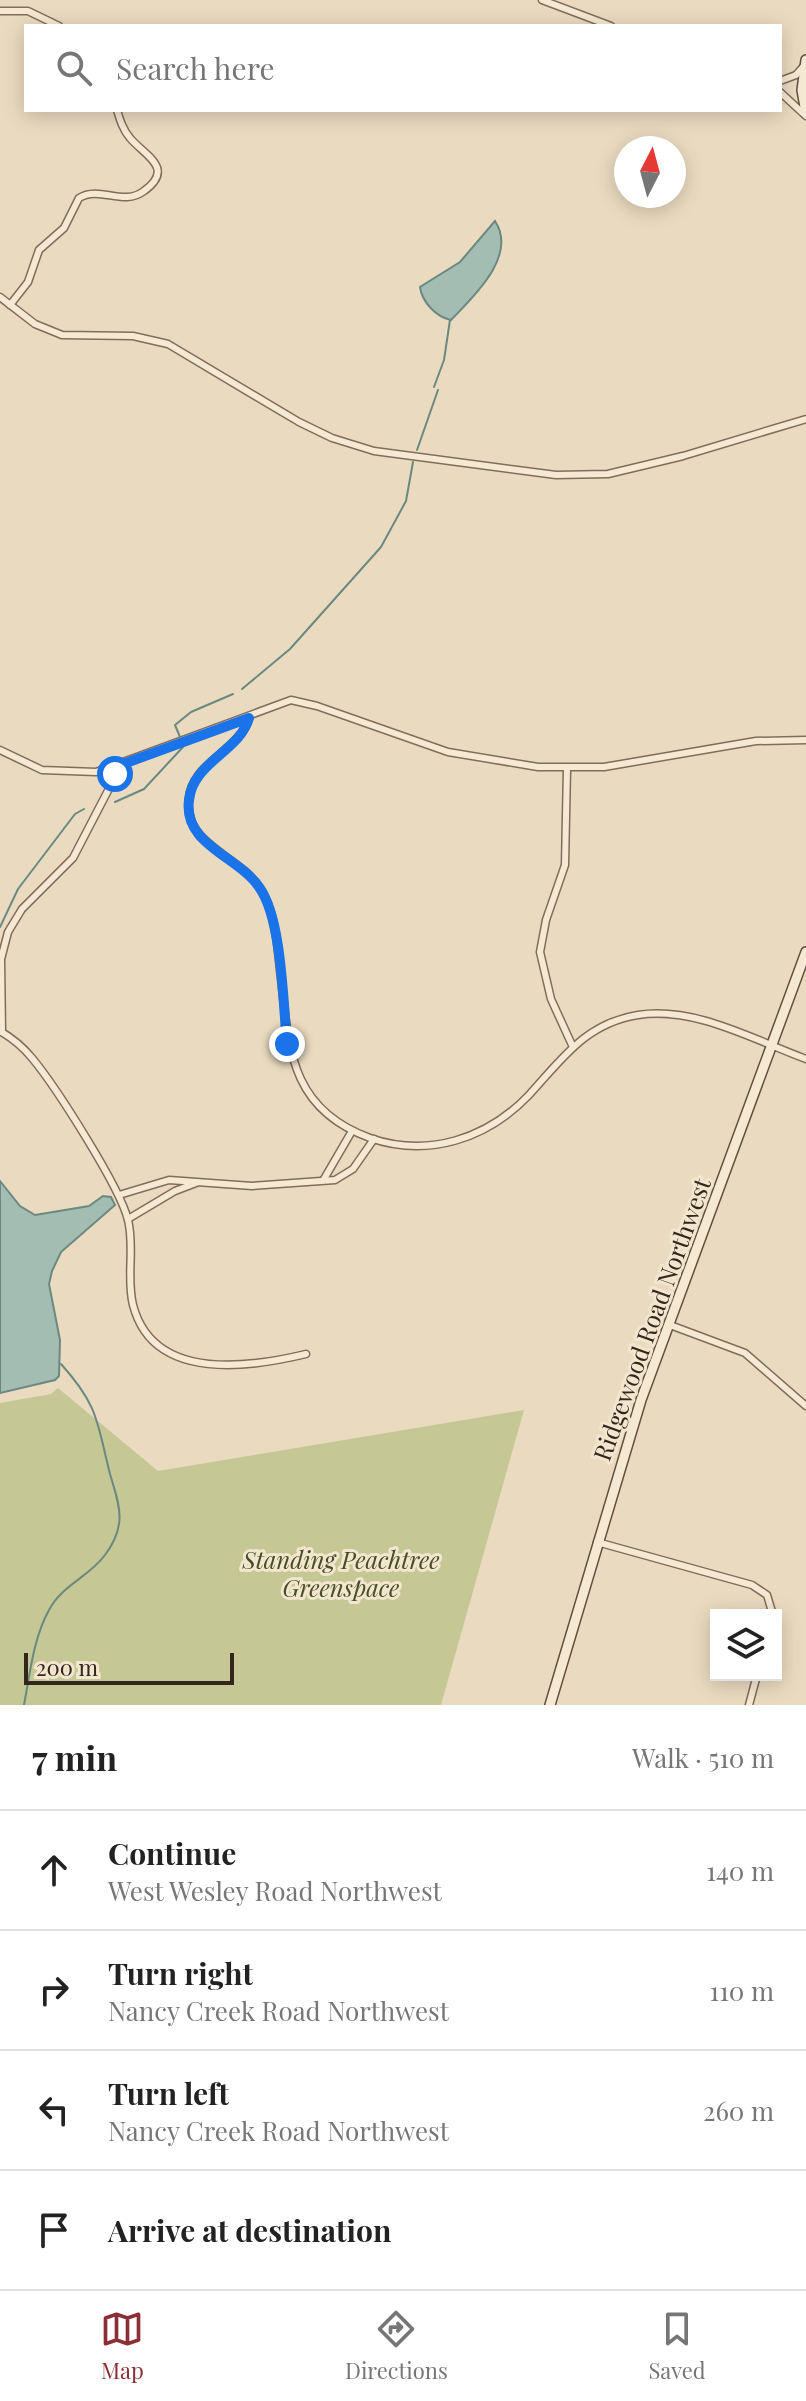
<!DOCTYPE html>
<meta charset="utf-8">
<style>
body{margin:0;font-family:"Playfair Display",serif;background:#f2f2f2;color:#222}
.controls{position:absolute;right:24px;bottom:24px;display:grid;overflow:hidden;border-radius:0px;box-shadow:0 4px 20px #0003}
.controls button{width:72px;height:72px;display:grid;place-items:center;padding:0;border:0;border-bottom:2px solid #e0e0e0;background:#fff;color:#222;font:40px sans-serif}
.compass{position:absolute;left:614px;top:136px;width:72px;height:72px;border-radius:50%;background:#fff;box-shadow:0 4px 20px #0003;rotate:6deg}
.scale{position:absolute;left:24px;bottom:20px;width:210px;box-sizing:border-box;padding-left:8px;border:4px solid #33261d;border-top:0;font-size:22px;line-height:28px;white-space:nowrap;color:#33261d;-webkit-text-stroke:6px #f2e6cf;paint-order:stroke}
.stop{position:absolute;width:24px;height:24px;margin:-18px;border:6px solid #1a73e8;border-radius:50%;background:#fff}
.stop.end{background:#1a73e8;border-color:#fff;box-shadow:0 2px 8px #0008}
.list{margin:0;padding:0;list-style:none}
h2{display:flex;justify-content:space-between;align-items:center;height:104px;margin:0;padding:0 32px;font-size:34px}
h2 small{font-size:26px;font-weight:400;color:#767676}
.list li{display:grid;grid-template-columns:52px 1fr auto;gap:24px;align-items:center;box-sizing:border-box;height:120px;padding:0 32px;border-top:2px solid #e0e0e0}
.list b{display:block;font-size:30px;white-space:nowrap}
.list p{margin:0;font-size:26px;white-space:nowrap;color:#767676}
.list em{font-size:26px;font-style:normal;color:#767676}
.icon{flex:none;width:44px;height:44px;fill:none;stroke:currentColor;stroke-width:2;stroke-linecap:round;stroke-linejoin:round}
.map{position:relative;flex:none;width:806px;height:1705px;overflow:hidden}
.search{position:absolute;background:#fff;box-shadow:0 4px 20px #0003;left:24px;right:24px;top:24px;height:88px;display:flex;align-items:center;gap:20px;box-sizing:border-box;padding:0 28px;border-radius:0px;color:#767676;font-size:30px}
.sheet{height:584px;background:#fff}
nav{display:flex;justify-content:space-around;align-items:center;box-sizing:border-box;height:112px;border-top:2px solid #e0e0e0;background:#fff;font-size:22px;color:#767676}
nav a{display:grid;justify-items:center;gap:4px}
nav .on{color:#8c2e35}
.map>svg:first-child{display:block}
.green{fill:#c5c795}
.water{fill:#a3bdb3;stroke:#6b8980;stroke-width:2}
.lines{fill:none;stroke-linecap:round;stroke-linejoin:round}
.stream{stroke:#6b8980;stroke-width:2}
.street-casing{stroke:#826c5a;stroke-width:9}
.secondary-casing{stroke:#644e3d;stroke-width:12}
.street{stroke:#f6e9d3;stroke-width:6}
.secondary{stroke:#f6e9d3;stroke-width:9}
.route{stroke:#1a73e8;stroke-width:10}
.labels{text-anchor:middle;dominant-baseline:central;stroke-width:6;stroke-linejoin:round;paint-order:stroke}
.street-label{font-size:24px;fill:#33261d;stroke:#f2e6cf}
.park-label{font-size:24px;font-style:italic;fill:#464e25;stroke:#f2e6cf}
</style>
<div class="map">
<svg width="806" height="1705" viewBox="0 0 806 1705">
<rect width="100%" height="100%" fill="#eadbc0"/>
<path class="green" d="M58 1388 158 1471 524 1410 441 1705H0V1403L51 1394Z"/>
<g class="water">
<path d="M495 221C518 256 473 297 451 320 436 317 422 302 420 287L460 262Z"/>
<path d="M0 1181 20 1206 35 1215 89 1206 103 1196 111 1197 115 1205 61 1252 52 1271 49 1284 60 1340 59 1376 55 1380 0 1393Z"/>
</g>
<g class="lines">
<g class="stream">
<path d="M434 387 444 360 450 320"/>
<path d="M417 450 438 390"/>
<path d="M242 689 290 649 381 547 406 501 413 462"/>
<path d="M180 737 175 725 191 712 233 694"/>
<path d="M115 802 144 789 183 747"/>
<path d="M0 927 18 889 75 814 84 809"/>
<path d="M24 1705C30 1674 33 1639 49 1610 62 1585 89 1577 105 1555 128 1524 119 1505 110 1474 97 1423 99 1406 61 1364"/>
</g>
<g class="street-casing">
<g id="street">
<path d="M542 0 611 26"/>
<path d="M0 11H28L59 26"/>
<path d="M780 81 796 75 803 67"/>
<path d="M780 92 806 116"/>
<path d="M0 297 35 324 62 335 133 336 168 344 299 422 332 438 374 451 556 475 608 474 683 456 806 419"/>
<path d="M10 305 28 282 39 250 64 228 79 198C100 185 123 207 144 191 176 168 144 155 130 138 123 130 120 120 117 110"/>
<path d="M249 718C241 748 198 760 190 792 178 844 238 853 260 888 275 911 277 943 280 970 289 1044 287 1108 370 1138 428 1158 487 1139 529 1095 562 1059 586 1023 638 1015 695 1006 754 1040 806 1059"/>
<path d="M0 750 42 770 96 772 291 700 317 706 448 752 538 767H604L756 741 806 740"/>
<path d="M567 768 565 865 546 920 540 952 551 999 572 1045"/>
<path d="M0 1031C12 1038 23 1047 32 1058 56 1087 120 1187 128 1220 135 1248 126 1277 133 1305 153 1382 248 1368 306 1354"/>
<path d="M2 1032 1 959 8 932 22 909 73 858 113 781 115 767"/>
<path d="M324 1179 352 1131"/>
<path d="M119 1195 169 1180 252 1186 335 1180 353 1169 374 1139"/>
<path d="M128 1219 175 1191 196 1183"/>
<path d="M670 1325 745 1353 806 1406"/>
<path d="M597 1542 752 1585 767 1595 773 1615"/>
<path d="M749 1705 757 1675"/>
</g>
</g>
<g class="secondary-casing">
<g id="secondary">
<path d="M806 60 802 90 806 113"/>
<path d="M550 1705 641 1400 806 952"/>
</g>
</g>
<use href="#street" class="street"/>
<use href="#secondary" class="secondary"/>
</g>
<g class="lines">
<path class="route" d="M115 774V767L249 718C240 751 193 762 189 800 183 845 238 856 259 887 282 918 283 1003 287 1044"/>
</g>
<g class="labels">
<g class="street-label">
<text transform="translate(651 1319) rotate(-70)">Ridgewood Road Northwest</text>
</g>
<g class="park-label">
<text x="341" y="1559">Standing Peachtree<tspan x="341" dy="28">Greenspace</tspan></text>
</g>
</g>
</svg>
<div class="controls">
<button><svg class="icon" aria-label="layers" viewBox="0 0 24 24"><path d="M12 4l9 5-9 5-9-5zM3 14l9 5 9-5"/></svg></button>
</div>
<svg class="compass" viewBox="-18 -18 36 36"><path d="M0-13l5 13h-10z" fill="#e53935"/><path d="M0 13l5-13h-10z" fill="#767676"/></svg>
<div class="scale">200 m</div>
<div class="stop" style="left:115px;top:774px"></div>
<div class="stop end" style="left:287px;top:1044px"></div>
<div class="search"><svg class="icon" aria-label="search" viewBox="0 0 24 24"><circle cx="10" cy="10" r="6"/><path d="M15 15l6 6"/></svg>Search here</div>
</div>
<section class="sheet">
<h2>7 min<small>Walk · 510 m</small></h2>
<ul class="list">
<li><svg class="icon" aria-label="ahead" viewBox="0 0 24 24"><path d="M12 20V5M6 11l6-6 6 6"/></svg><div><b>Continue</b><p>West Wesley Road Northwest</p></div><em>140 m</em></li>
<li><svg class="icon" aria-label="right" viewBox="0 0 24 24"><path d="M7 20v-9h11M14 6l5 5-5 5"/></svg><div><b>Turn right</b><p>Nancy Creek Road Northwest</p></div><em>110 m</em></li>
<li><svg class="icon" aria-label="left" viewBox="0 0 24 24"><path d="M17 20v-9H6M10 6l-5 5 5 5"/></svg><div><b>Turn left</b><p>Nancy Creek Road Northwest</p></div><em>260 m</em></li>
<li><svg class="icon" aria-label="arrive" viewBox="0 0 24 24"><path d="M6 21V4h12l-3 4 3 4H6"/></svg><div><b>Arrive at destination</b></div></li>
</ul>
</section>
<nav>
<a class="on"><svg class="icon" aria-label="map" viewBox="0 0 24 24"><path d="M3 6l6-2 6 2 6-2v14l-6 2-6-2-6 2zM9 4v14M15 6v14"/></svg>Map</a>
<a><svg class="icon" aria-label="directions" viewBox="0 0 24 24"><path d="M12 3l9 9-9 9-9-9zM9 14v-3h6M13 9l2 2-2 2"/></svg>Directions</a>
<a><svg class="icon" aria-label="saved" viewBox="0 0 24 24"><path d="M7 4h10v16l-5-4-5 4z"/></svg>Saved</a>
</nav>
